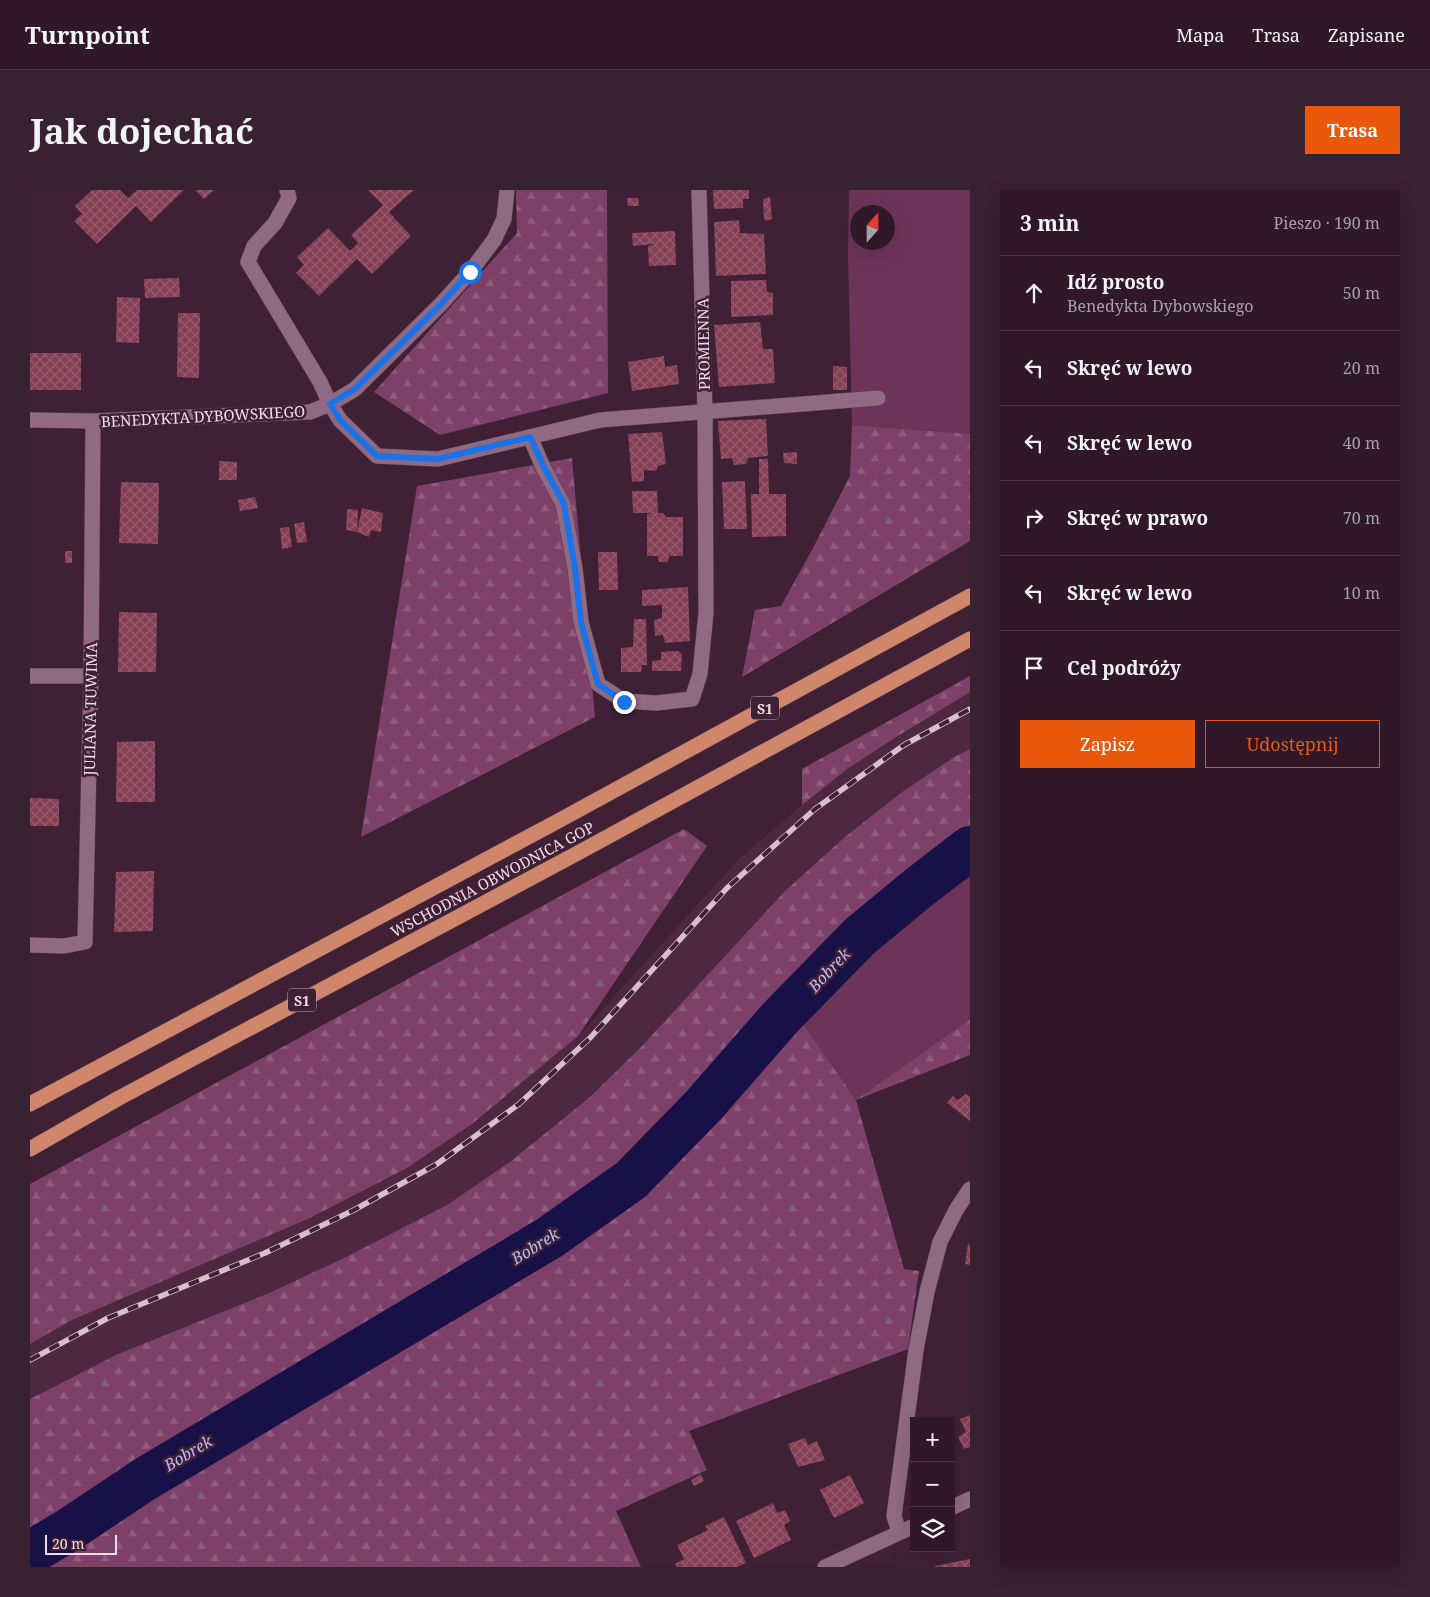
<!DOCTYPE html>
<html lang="pl">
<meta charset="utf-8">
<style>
body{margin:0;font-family:"Noto Serif",serif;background:#382130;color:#f1f3f6}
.controls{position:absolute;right:15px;bottom:15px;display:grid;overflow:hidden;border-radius:0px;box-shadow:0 5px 20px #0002}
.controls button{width:45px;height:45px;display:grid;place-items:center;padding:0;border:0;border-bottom:1px solid #4b3745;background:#301828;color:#f1f3f6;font:25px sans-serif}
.compass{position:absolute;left:820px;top:15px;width:45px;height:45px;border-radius:50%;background:#301828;box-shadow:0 5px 20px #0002;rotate:21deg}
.scale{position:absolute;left:15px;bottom:12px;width:72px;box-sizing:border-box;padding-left:5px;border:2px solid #f1dbe8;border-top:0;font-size:14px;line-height:18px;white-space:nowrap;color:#f1dbe8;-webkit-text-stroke:4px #402035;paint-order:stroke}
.stop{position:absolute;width:15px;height:15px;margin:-11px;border:4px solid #1a73e8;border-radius:50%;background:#fff}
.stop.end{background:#1a73e8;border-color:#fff;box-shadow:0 1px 5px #0008}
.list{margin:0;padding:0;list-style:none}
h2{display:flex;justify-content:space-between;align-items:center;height:65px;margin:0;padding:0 20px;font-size:21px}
h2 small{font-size:16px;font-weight:400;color:#a8a0a8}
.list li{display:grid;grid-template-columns:32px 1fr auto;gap:15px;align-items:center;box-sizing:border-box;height:75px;padding:0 20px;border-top:1px solid #4b3745}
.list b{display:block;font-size:19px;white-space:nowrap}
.list p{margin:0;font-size:16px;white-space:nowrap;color:#a8a0a8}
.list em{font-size:16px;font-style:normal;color:#a8a0a8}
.actions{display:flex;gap:10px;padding:15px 20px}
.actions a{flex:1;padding:11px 0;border:1px solid #ea580c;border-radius:0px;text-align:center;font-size:18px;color:#ea580c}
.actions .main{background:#ea580c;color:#fff}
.icon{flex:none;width:28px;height:28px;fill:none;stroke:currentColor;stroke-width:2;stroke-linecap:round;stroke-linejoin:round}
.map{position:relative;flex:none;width:940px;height:1377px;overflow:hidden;border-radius:0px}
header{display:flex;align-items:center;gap:30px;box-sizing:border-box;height:70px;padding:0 25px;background:#301828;border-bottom:1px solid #4b3745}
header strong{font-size:24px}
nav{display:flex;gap:28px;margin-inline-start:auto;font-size:18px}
.intro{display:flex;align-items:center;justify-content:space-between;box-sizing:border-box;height:120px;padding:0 30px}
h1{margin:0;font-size:35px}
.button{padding:12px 22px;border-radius:0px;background:#ea580c;color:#fff;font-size:18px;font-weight:700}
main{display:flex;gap:30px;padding:0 30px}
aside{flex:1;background:#301828;border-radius:0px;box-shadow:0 5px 20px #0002}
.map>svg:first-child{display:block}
.built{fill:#4e2740}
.green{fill:#6d345a;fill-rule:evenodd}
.forest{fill:url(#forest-firs)}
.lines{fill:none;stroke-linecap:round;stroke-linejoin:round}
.river{stroke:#181148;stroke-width:44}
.building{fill:url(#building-cross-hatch)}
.minor-casing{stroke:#5b3f52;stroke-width:16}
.highway-casing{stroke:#5b3f52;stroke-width:16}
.minor{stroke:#906a82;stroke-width:15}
.highway{stroke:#cf866a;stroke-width:15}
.rail-casing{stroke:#d7bfcd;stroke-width:5.5}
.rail{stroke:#402035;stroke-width:4;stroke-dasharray:11;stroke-linecap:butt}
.route{stroke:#1a73e8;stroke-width:6}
.labels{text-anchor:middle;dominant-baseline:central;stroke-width:5;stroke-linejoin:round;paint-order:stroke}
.shield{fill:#402035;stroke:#bca3b2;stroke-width:1}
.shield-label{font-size:14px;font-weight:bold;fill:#f1dbe8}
.street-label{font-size:15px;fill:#f1dbe8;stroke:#402035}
.water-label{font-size:16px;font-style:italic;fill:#b8bbf2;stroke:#402035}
</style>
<header>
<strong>Turnpoint</strong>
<nav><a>Mapa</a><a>Trasa</a><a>Zapisane</a></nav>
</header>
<div class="intro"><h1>Jak dojechać</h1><a class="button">Trasa</a></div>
<main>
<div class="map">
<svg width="940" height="1377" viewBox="0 0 940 1377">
<defs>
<pattern id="forest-firs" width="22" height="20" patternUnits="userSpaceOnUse" patternTransform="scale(1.25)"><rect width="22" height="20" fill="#7d4169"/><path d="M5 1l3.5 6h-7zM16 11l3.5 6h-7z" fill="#905c7e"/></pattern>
<pattern id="building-cross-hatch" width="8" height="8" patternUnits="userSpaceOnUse" patternTransform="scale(1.25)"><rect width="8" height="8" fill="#843f55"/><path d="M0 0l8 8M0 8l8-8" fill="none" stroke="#965a6d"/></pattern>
</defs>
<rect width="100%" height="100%" fill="#402035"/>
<path class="built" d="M940 502V559L924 567 872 602 560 907 481 971 417 1015 314 1068 237 1104 88 1164 0 1209V1154L42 1130 278 1029 377 978 442 934 548 846 709 669 772 615 816 580 901 524Z"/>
<g class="green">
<path d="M819 0H940V244L822 235 818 66ZM828 22H858V52H828Z"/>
<path d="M940 687V829L826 910 773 833 841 760 893 719Z"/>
</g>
<g class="forest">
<path d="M486 0H577L578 203 410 245 344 202 487 43Z"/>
<path d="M822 235 940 244V351L712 487 725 420 751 416 783 358 820 286Z"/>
<path d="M542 268 565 527 331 647 387 296Z"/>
<path d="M940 486V502L863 549 816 580 772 615V579Z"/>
<path d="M940 559V638L834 715 752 803 826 910 940 829V865L826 910 874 1079 889 1081 878 1159 659 1241 677 1280 586 1321 611 1377H0V1209L88 1164 237 1104 314 1068 417 1015 481 971 560 907 613 855 754 702 815 647 872 602 924 567Z"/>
<path d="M654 639 677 656 548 846 442 934 377 978 278 1029 42 1130 0 1154V994Z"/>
</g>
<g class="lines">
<path class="river" d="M0 1363 37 1341 115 1289 519 1048 601 990 674 915 750 828 829 747 887 699 940 658"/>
</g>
<g class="building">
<path d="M62 0H90L98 8 107 0H154L121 32 106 16 67 54 44 31 52 24 45 16Z"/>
<path d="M165 0H184L174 9Z"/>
<path d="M338 0H384L359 22 381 46 342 84 327 69 289 106 266 83 274 75 267 67 298 38 320 61 328 53 321 45 353 15Z"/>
<path d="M683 0H719V9H713V18L684 19Z"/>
<path d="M740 7 742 29 736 31 734 29 733 9Z"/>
<path d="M597 8H608L609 16H598Z"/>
<path d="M709 30 710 43 734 44 736 84 686 86 684 32Z"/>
<path d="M645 41 646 75 619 76 618 56 625 54 603 56 602 43Z"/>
<path d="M149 88 150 107 115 108 114 89Z"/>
<path d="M736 90 737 102 743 103V125L701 127V91Z"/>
<path d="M87 107 110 108 109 153 86 152Z"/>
<path d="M148 123H170L169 188 147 187Z"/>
<path d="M730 132 733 159H743L745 193 689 197 684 135Z"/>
<rect x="0" y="163" width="51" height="37"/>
<path d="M634 166 635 177 647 175 649 194 602 201 598 172Z"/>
<path d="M803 176 817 177V200H803Z"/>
<path d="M736 229 738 266 718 268 716 274 704 275 702 268 691 269 688 231Z"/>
<path d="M632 242 636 274 628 276 626 281 614 280V291L602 292 598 244Z"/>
<path d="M767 262V274L754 273 753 263Z"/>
<path d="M729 269H738L739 304H756V346L722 347 721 304H729Z"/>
<path d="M189 271 207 272V290H189Z"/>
<path d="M715 291 717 339H694L692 292Z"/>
<path d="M91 292 129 293 128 354 89 353Z"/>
<path d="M602 301H627L628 323H633L636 327H653V366H639L638 372H629L628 366H617V324L622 323H603Z"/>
<path d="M225 307 228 318 210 321 208 310Z"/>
<path d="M332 318 353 323 351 342 341 340 339 347 327 342Z"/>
<path d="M317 319 328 320 327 342 316 340Z"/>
<path d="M274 332 277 352 267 353 264 334Z"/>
<path d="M259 337 262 357 252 359 250 338Z"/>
<rect x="35" y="361" width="7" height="12"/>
<path d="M568 362H587L588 400H569Z"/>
<path d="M658 397 660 451 635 453 633 445 625 446 624 430 632 428V415L612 416V400Z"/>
<path d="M89 422 127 423 126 482H88Z"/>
<path d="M604 429H616L617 475H612L611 482H591V458L603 457Z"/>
<path d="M648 461 652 464 651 481H622V471L631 470V462Z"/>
<path d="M125 551V612H86L87 552Z"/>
<path d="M0 608 29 609V636H0Z"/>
<path d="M124 681 123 741 84 742 86 682Z"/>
<path d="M936 904 940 907V931L917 913 923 906 928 910Z"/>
<path d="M938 1054 940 1055V1075L935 1074Z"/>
<path d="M940 1225V1257L934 1259 928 1247 936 1242 930 1229Z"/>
<path d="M775 1248 778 1255 787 1251 795 1270 768 1277 758 1254Z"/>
<path d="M671 1284 674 1291 664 1296 661 1290Z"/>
<path d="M820 1285 834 1313 804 1328 790 1300Z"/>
<path d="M743 1313 747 1323 755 1320 760 1331 754 1335 761 1350 724 1368 706 1331Z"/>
<path d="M694 1327 716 1373 707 1377H647L645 1374 654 1369 647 1355 678 1340 675 1336Z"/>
<path d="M940 1369V1377H905V1376Z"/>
</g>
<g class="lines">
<g class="minor-casing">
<g id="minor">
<path d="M257 0 259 8 245 33 224 56 218 72 290 192 300 214 310 230 347 266 408 269 570 230 848 208"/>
<path d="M0 230 63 231 280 222 300 214 325 199 411 114 440 82 464 50 474 29 477 0"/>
<path d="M500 247 513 277 533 314 545 378 551 432 568 494 594 511 626 513 662 509 670 484 676 423 675 222 669 0"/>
<path d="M0 486H61"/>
<path d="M0 755 34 756 55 752 61 486 63 231"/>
<path d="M921 1318 940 1309"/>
<path d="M869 1342 864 1326 886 1160 897 1102 910 1052 926 1020 940 999"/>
<path d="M795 1377 884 1336"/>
</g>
</g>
<g class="highway-casing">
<g id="highway">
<path d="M0 914 530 630 940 406"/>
<path d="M0 959 89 908 546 664 940 449"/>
</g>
</g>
<use href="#minor" class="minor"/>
<use href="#highway" class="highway"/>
<g class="rail-casing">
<path id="rail" d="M0 1170 78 1128 235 1063 324 1020 407 974 489 914 560 848 697 698 785 619 874 555 940 519"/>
</g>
<use href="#rail" class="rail"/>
</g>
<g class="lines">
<path class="route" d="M440 82 411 114 325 199 300 214 310 230 347 266 408 269 500 247 514 277 534 314 545 378 551 432 568 494 594 512"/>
</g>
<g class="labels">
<g class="shield">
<rect x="721" y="506.5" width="28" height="23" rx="4"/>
<rect x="258" y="798.5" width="28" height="23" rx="4"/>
</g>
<g class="shield-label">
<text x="735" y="518">S1</text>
<text x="272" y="810">S1</text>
</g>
<g class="street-label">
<text transform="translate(673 154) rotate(-91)">PROMIENNA</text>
<text transform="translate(173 226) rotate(-3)">BENEDYKTA DYBOWSKIEGO</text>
<text transform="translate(60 519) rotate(-89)">JULIANA TUWIMA</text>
<text transform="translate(462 689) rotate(-28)">WSCHODNIA OBWODNICA GOP</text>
</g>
<g class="water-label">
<text transform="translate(799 780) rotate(-47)">Bobrek</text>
<text transform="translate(505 1056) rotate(-32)">Bobrek</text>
<text transform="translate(158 1263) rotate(-31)">Bobrek</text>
</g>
</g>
</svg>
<div class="controls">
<button>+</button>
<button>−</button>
<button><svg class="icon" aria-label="layers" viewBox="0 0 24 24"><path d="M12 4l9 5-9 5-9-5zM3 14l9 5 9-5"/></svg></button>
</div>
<svg class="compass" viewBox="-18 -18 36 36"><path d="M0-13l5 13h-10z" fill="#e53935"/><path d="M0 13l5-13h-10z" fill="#a8a0a8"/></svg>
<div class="scale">20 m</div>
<div class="stop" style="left:440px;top:82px"></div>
<div class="stop end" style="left:594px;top:512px"></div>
</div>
<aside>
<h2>3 min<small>Pieszo · 190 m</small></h2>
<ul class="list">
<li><svg class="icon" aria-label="ahead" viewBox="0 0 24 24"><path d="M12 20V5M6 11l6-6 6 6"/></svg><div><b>Idź prosto</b><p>Benedykta Dybowskiego</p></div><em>50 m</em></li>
<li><svg class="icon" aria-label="left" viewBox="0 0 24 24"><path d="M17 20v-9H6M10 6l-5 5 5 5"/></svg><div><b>Skręć w lewo</b></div><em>20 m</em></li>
<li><svg class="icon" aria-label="left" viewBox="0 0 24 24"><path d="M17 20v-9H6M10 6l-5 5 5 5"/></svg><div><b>Skręć w lewo</b></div><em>40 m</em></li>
<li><svg class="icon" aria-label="right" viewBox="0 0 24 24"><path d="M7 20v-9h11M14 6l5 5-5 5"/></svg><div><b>Skręć w prawo</b></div><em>70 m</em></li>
<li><svg class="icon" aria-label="left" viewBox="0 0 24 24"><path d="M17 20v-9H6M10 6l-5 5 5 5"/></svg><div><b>Skręć w lewo</b></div><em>10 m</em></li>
<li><svg class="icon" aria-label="arrive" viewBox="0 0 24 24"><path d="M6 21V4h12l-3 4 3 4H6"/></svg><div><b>Cel podróży</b></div></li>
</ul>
<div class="actions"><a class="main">Zapisz</a><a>Udostępnij</a></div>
</aside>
</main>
